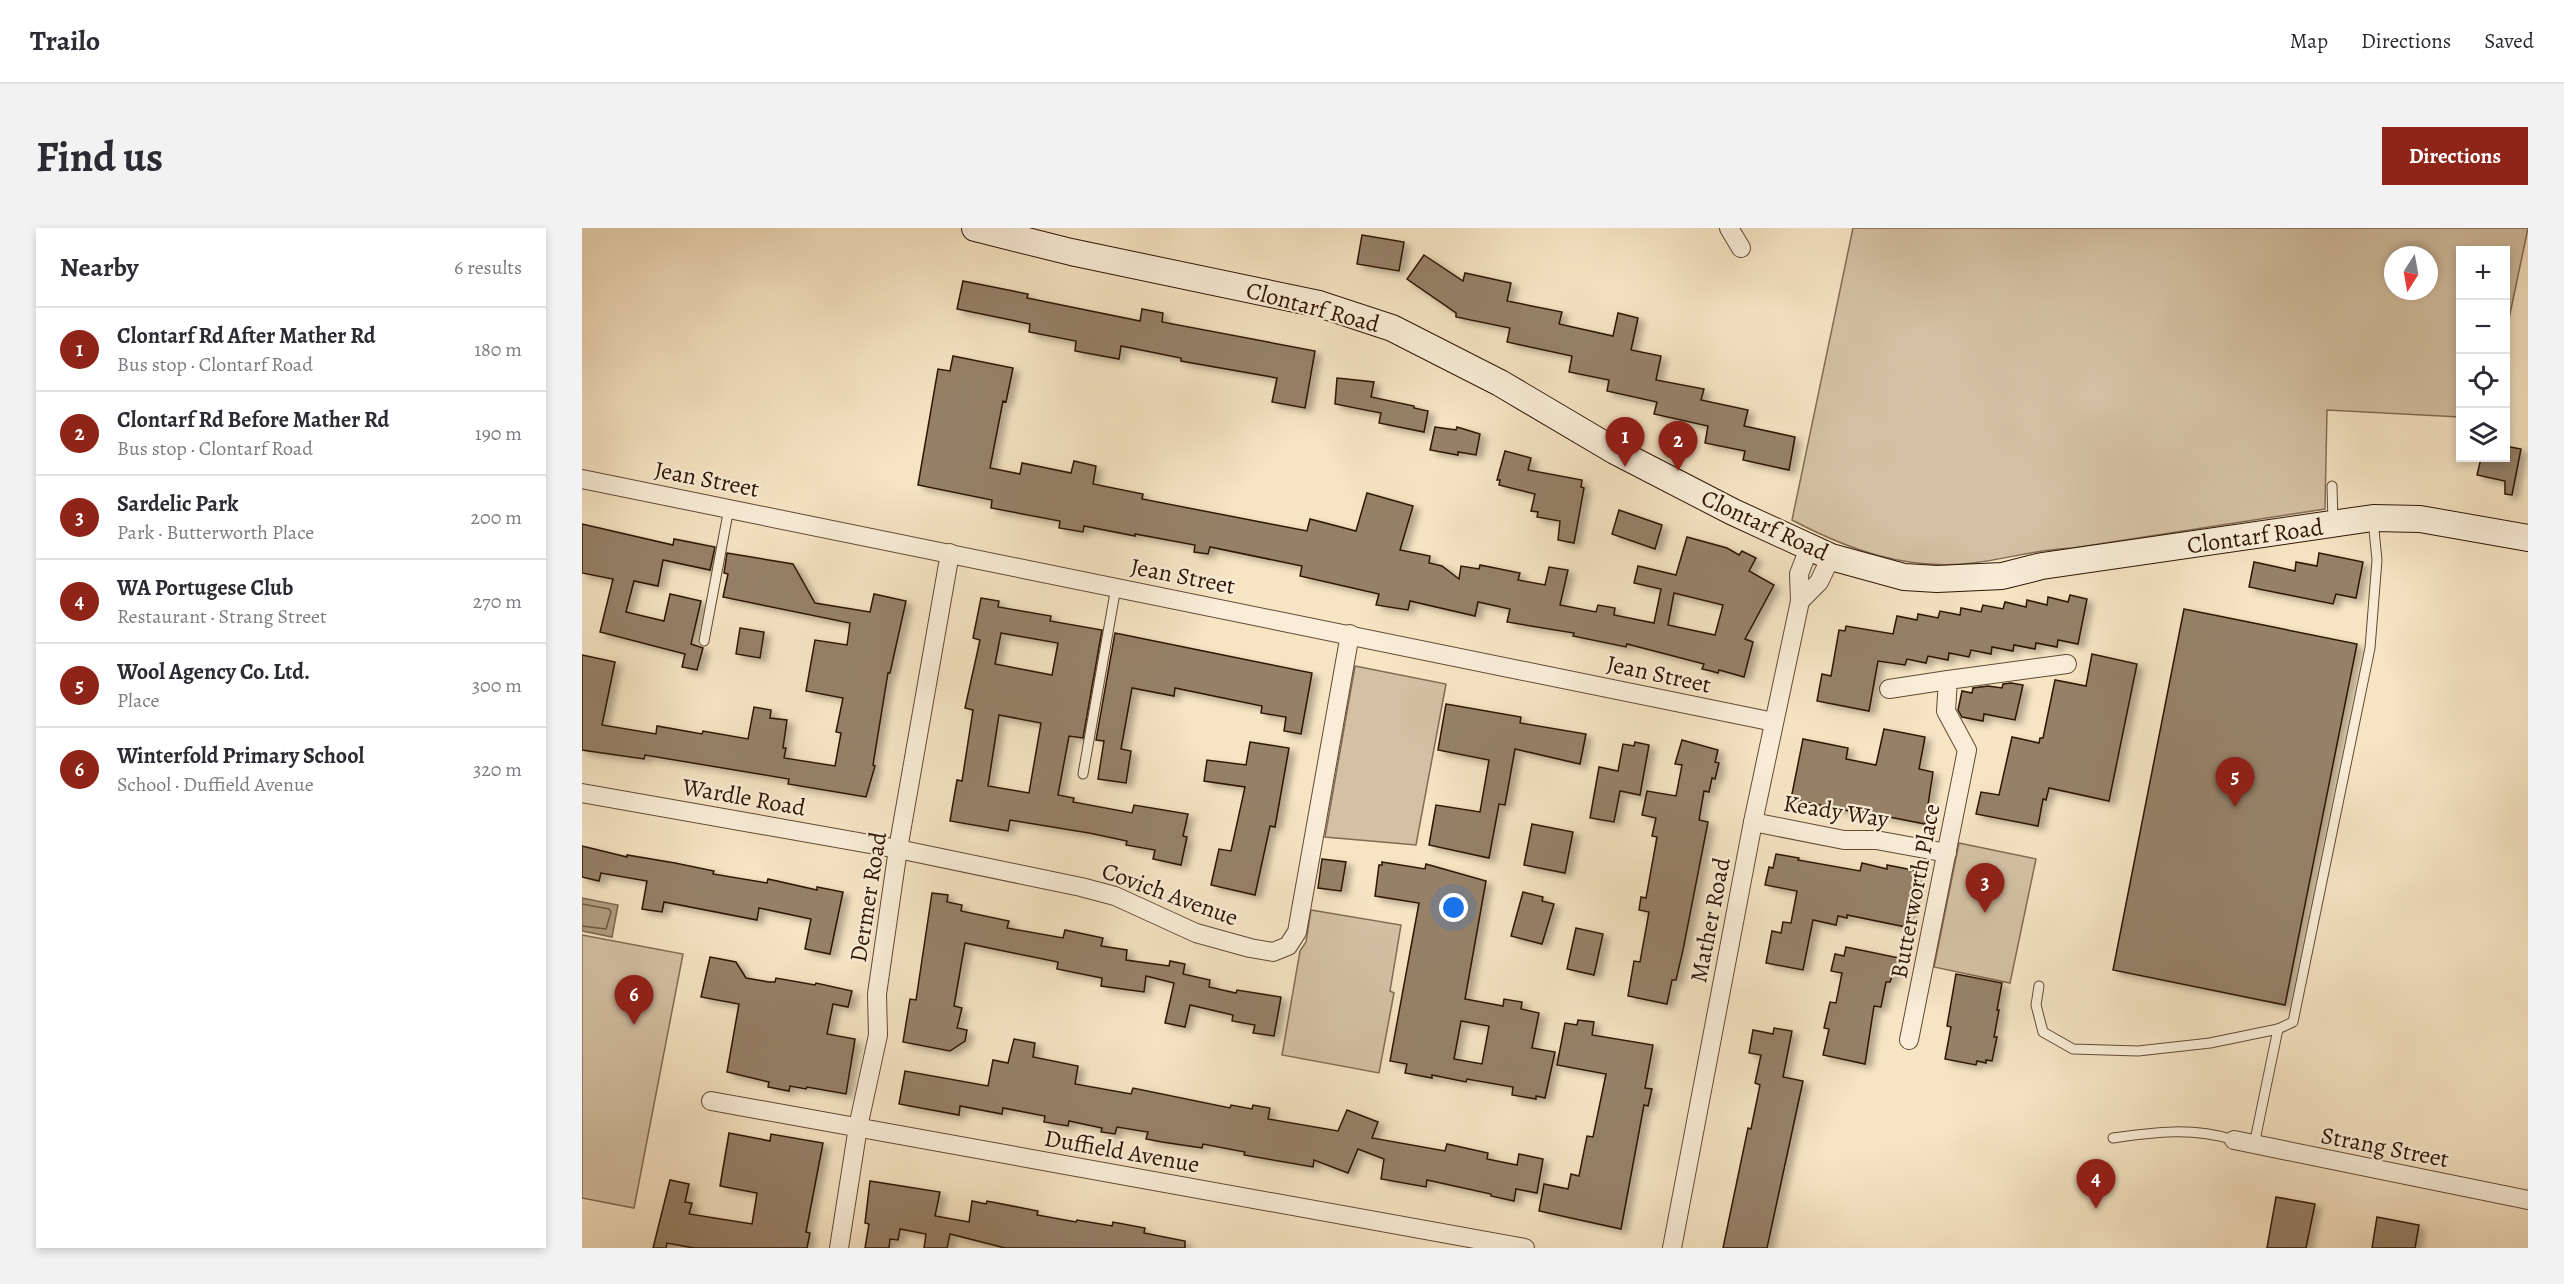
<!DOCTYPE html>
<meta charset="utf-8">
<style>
body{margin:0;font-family:Alegreya,serif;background:#f2f2f3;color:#2b2b33}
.controls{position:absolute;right:18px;top:18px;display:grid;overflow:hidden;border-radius:0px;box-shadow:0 3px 9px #0003}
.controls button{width:54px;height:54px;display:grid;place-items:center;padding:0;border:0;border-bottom:2px solid #e1e1e2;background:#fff;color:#2b2b33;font:30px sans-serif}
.compass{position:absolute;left:1802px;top:18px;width:54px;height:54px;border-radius:50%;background:#fff;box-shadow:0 3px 9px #0003;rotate:191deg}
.you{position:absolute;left:872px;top:680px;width:21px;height:21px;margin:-15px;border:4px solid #fff;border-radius:50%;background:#1a73e8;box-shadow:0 0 0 9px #1a73e833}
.badge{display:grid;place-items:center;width:39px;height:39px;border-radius:50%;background:#8f2418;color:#fff;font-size:20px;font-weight:700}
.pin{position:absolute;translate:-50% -50px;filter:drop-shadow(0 2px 3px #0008)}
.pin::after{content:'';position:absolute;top:32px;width:21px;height:18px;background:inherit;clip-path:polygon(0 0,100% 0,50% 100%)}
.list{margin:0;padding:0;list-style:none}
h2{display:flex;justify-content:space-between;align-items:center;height:78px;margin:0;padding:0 24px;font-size:26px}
h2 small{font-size:20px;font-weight:400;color:#7c7c81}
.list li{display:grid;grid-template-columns:39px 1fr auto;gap:18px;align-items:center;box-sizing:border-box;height:84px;padding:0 24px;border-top:2px solid #e1e1e2}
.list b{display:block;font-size:22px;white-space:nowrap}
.list p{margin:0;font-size:20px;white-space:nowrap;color:#7c7c81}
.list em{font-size:20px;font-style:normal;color:#7c7c81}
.icon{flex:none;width:33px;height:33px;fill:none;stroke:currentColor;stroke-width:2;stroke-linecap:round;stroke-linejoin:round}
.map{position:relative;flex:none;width:1946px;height:1020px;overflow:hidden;border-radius:0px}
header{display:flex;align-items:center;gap:36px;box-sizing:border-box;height:84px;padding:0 30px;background:#fff;border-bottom:2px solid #e1e1e2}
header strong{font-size:28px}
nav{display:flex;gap:33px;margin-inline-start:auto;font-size:21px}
.intro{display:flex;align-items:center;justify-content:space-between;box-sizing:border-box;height:144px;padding:0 36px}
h1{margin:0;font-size:42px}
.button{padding:15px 27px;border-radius:0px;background:#8f2418;color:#fff;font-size:21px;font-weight:700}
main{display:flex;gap:36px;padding:0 36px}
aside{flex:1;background:#fff;border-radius:0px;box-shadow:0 3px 9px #0003}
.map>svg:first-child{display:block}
.green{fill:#d4c1a3;stroke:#826b54;stroke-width:1.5;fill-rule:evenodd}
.water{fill:#b29e82;stroke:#7e6750;stroke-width:1.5}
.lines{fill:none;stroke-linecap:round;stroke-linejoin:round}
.shore{stroke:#705a43;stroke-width:1.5}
.building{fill:#968167;stroke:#2f1504;stroke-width:1.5;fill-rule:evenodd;filter:url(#shadow)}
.lane-casing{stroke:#614934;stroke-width:11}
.street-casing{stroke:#614934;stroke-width:20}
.secondary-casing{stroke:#2f1504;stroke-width:28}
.lane{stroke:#f9edd8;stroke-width:9}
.street{stroke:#f9edd8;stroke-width:18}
.secondary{stroke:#f9edd8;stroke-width:26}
.labels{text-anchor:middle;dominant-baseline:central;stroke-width:4.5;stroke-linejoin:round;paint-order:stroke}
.street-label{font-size:24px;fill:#2f1504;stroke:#f9edd8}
</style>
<header>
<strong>Trailo</strong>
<nav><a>Map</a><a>Directions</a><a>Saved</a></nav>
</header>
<div class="intro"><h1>Find us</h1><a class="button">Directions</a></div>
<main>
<aside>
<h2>Nearby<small>6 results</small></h2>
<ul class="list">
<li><span class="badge">1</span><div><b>Clontarf Rd After Mather Rd</b><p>Bus stop · Clontarf Road</p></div><em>180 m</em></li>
<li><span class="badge">2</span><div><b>Clontarf Rd Before Mather Rd</b><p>Bus stop · Clontarf Road</p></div><em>190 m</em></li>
<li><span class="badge">3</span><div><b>Sardelic Park</b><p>Park · Butterworth Place</p></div><em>200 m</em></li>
<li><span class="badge">4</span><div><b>WA Portugese Club</b><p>Restaurant · Strang Street</p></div><em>270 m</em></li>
<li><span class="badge">5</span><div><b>Wool Agency Co. Ltd.</b><p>Place</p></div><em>300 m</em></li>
<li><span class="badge">6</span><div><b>Winterfold Primary School</b><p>School · Duffield Avenue</p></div><em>320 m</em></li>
</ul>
</aside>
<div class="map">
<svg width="1946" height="1020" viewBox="0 0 1946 1020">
<defs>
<filter id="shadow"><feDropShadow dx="6" dy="4" stdDeviation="3" flood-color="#0004"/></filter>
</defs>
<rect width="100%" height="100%" fill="#f6e4c3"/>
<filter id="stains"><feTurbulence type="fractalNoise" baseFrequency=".00333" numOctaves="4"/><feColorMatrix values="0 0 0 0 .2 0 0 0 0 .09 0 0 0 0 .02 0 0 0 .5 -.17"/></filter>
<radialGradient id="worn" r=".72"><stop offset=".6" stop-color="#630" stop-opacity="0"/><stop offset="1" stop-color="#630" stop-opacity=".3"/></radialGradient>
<g class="green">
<path d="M1271 0H1946L1924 105V22H1878V189L1745 182 1743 281 1491 320C1457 321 1424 331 1391 335 1325 343 1267 322 1210 292ZM1811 27H1847V63H1811Z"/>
<path d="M773 438 864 456 834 617 743 609Z"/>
<path d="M1377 615 1454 631 1428 755 1352 739Z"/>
<path d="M729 682 819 697 808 763 812 765 797 845 700 827 718 723 724 714Z"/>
<path d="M0 707 101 726 52 980 0 970Z"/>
</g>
<path class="water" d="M0 670 36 677 30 709 0 703Z"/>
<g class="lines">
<path class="shore" d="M0 676 27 681 29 684 24 701 0 698"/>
</g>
<g class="building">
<path d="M780 7 822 14 817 43 775 36Z"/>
<path d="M842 27 881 53 883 45 929 55 925 73 980 84 977 96 1031 108 1036 85 1056 90 1049 122 1079 128 1074 152 1122 161 1119 172 1166 182 1162 198 1213 209 1207 242 1161 232 1163 223 1123 215 1126 198 1072 186 1075 174 1025 163 1027 152 987 144 990 128 925 114 928 100 874 89V85L825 51Z"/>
<path d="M381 53 446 66 445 70 558 93 560 81 581 85 580 94 733 123 723 180 690 174 695 150 599 133V130L539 118 537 131 493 123 494 113 447 104 448 96 375 81Z"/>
<path d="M371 128 431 140 424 174 421 173 408 240 438 246 440 235 489 245 492 233 514 238 511 256 561 266 560 271 725 303 728 291 774 303 785 265 831 278 818 322 848 328 847 335 860 338 877 351 879 338 897 341 898 337 938 345 936 352 963 357 967 339 986 342 978 377 1014 384 1016 377 1033 380 1032 387 1072 395 1079 361 1052 355 1056 338 1094 347 1105 309 1145 320 1157 327 1160 323 1174 330 1167 343 1192 357 1163 411 1171 414 1162 449 1137 442 1136 445 1129 443 1120 441 1122 436 1045 416 1044 419 991 408 992 405 925 394 928 381 896 374 893 388 828 373 826 382 794 377 797 366 718 348 720 338 628 319 626 326 612 324 613 317 553 306V308L502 298 501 304 477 300 478 293 409 280 410 272 336 257 356 141 368 143ZM1092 365 1141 377 1133 407 1086 397Z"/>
<path d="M755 150 792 154 789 169 832 178V180L846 183 842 204 797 195 799 185 753 176Z"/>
<path d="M853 199 874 202 875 199 898 206 894 227 876 224V227L848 222Z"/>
<path d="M1923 218 1939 221 1930 267 1923 266V253L1895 247 1899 230H1923Z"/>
<path d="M923 223 949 230 946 242 1000 252 999 259 1002 260 992 315 976 312 978 293 955 289 956 284 949 283 953 266 917 257 918 252H915Z"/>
<path d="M1037 282 1080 297 1073 321 1030 306Z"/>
<path d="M0 296 91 317 92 311 133 319 128 342 81 332 76 358 52 353 44 384 82 393 88 366 119 373 109 416 121 420 115 442 100 439 103 426 18 404 31 351 0 345Z"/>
<path d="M145 325 211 336 233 375 288 384 292 366 324 373 308 445H306L291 537 293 538 284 569 206 556 207 551 63 527 62 531 0 522V427L33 434 20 497 74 506 75 498 120 506 121 503 166 511 172 479 189 482 188 490 205 492 201 520H204L202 530 253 538 259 505 254 504 261 470 224 463 233 412 265 417 268 395 141 369 146 346 142 345Z"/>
<path d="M1737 325 1781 334 1774 370 1754 366 1751 376 1667 359 1672 334 1713 343 1714 334 1735 338Z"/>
<path d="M1488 367 1505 371 1496 416 1476 412 1475 419 1454 415 1453 421 1432 417 1431 423 1410 419 1409 426 1389 422 1387 429 1367 425 1366 432 1346 428 1344 435 1325 431 1323 437 1296 433 1287 483 1235 473 1240 446 1249 448 1257 402 1263 403 1264 398 1311 406 1315 388 1335 392 1336 386 1356 390 1358 383 1378 387 1379 380 1399 384 1401 377 1421 381 1423 374 1444 379 1445 372 1465 377 1466 369 1486 374Z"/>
<path d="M399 370 417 373 416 379 469 388 468 393 520 402 501 510 487 508 476 567 492 570 491 574 550 585 552 577 606 586 601 608 605 609 599 637 571 631 573 622 544 617 545 613 507 605 428 592 426 603 368 593 375 552 380 553 391 482 383 480 398 412 391 410ZM419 405 476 415 470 447 413 436ZM417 487 459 495 447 565 406 558Z"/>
<path d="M1602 381 1775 416 1703 777 1531 742Z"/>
<path d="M158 400 182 404 178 430 154 426Z"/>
<path d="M533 405 730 445 719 506 702 503 704 489 679 485 680 478 593 460 592 468 550 460 539 521 549 523 544 555 516 551 522 513 514 512Z"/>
<path d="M1510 426 1555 436 1527 573 1467 560 1464 572 1461 571 1456 598 1394 586 1399 564 1417 567 1430 509 1457 515 1458 510H1461L1473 452 1504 458Z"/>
<path d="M1429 455 1441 457 1433 492 1402 486 1401 493 1380 489 1376 482 1380 463 1390 465 1391 460 1406 458 1420 460 1421 456Z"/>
<path d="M864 476 939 489 938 495 1004 506 998 536 933 521 923 577 917 576 907 630 847 617 854 577 898 584 907 532 856 522Z"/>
<path d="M1302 501 1343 509 1337 541 1351 544 1343 596 1277 583 1276 585 1209 571 1221 511 1266 520 1264 531 1294 537Z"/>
<path d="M1100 512 1136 522 1133 534 1137 535 1133 551 1130 550 1127 564 1122 563 1117 592 1126 594 1101 722 1094 752H1090L1085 776 1046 768 1052 733 1058 734 1067 684 1057 682 1059 669 1064 670 1075 609 1070 608 1074 590 1060 587 1065 563 1094 568 1100 537 1093 536Z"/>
<path d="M668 514 707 520 693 599 688 598 673 667 629 657 637 621 649 623 663 559 622 553 625 532 664 537Z"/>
<path d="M1053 514 1067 517 1058 567 1038 563 1032 594 1008 590 1017 539 1036 543 1041 516 1052 518Z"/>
<path d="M950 596 991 604 983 645 942 637Z"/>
<path d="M0 618 45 629V627L93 635 132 643 131 646 185 655 186 651 235 662V659L261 664 248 726 223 721 229 691 177 680 175 692 82 674 80 684 60 681 65 653 19 645 17 653 0 649Z"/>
<path d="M1194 626 1217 630 1216 632 1278 643 1280 635 1305 641V637L1336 643 1324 699 1265 687V690L1256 688 1254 697 1231 692 1221 742 1184 735 1190 703 1199 705 1201 694 1209 695 1215 663 1183 657 1187 639 1191 640Z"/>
<path d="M740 631 764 634 759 663 736 660Z"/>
<path d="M800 634 843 641 844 636 904 653 883 771 921 778 922 771 940 774 939 781 957 785 950 820 973 824 963 870 954 868V871L930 867 931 859 885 851 884 854 850 847V850L823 845 825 836 808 833 837 675 793 668 797 637H800ZM879 793 907 798 900 836 872 831Z"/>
<path d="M941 664 961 669 960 673 972 676 960 716 929 708Z"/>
<path d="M350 665 366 667 365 674 380 677 379 683 427 693 425 700 481 710 483 702 521 710 519 718 545 722 544 732 587 738 588 733 603 736 601 746 628 752 627 759 654 765 655 762 699 769 692 808 671 805 673 797 650 793 651 787 608 777 603 799 583 795 592 755 564 748 562 764 519 758 520 750 475 741 476 734 383 715 372 778 380 780 375 800 385 802 383 813 368 823 321 814 328 771 334 772Z"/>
<path d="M994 700 1021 706 1012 747 985 741Z"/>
<path d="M1264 719 1317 730 1308 754H1304L1299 779 1292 778 1283 836 1241 827 1247 801 1242 800 1248 774 1254 775 1260 745 1249 743 1253 726 1262 728Z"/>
<path d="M128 729 154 734 164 750 187 754H193L194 750 233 757 234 755 270 763 266 779 251 776 245 806 273 811 264 866 225 859 224 861 208 858 207 863 186 859 187 854 145 844 157 776 119 769Z"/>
<path d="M1374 746 1420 755 1415 782H1417L1412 809H1415L1410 833 1404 832V835L1395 833 1394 837 1363 831 1369 799 1365 798Z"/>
<path d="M996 792 1012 794 1010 807 1071 817 1063 860 1070 861 1066 878 1062 877 1039 1001 957 983 962 956 986 961 989 946 997 948 1005 908 1011 909 1024 846 975 837 983 795 995 797Z"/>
<path d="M1192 800 1210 803 1201 849 1221 853 1185 1020H1141L1166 900 1169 901 1178 857 1173 855 1179 827 1167 825 1171 802 1191 806Z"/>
<path d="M432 811 453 815 451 829 496 838 493 856 549 866 551 860 648 880 649 877 670 881 671 877 688 880 686 891 756 903 765 882 796 894 790 910 863 923 865 916 906 925 905 931 935 937 937 926 961 931 955 965 934 961 932 973 909 968V966L845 952 844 959 799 951 802 931 776 921 766 945 732 932 731 939 662 927 663 924 621 916 620 920 580 914 564 911 566 904 535 899 533 906 519 904 520 900 487 893 486 898 462 894 463 888 421 880 420 886 378 878 377 887 317 876 323 843 406 858 411 832 426 835Z"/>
<path d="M147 905 188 913 189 906 241 915 224 1004 228 1005 225 1020H112L85 1015 84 1020H71L88 952 107 956 103 974 110 975 107 986 170 996 175 965 138 958Z"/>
<path d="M288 953 358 964 353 988 387 994 390 973 404 976 405 973 456 983 455 987 494 994 495 992 530 998 531 994 563 1000 562 1005 603 1013V1020H423L368 1006 365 1020H342L344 1006 318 1001 316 1012 308 1011 307 1020H283L287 996 283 995Z"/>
<path d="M1694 969 1733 976 1724 1020H1685Z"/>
<path d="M1795 989 1837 997 1833 1020H1790Z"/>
</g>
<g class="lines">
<g class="lane-casing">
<g id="lane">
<path d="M1750 258 1751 295"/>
<path d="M122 413 147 280"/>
<path d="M501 546 534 359"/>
<path d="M1457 758 1454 777 1461 804 1491 821 1556 823 1628 815 1696 801 1672 917"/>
<path d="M1696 801 1711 794 1788 420 1795 332 1791 292"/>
<path d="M1531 910C1574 904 1610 899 1652 912"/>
</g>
</g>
<g class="street-casing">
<g id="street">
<path d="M1147 0 1159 20"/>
<path d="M0 251 1192 494"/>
<path d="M1218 373 1237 354 1249 329"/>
<path d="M1307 461 1366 452"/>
<path d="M0 565 316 621 499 659 533 668 614 705 668 720 691 724 706 718 715 704 768 406"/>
<path d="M1171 594 1262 612H1294L1365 625"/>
<path d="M1327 812 1385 522 1364 483 1366 452 1485 436"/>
<path d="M129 873 943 1020"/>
<path d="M1652 912 1946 972"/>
<path d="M257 1020 276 899 296 807 295 766 316 621 368 325"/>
<path d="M1090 1020 1171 594 1218 373 1217 346 1227 320"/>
</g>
</g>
<g class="secondary-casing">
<path id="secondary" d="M393 0 489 24 737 76 810 100 918 155 1033 223 1151 284 1249 329 1322 349 1355 351 1420 348 1460 338 1791 290 1838 291 1946 310"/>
</g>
<use href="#lane" class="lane"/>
<use href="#street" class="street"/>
<use href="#secondary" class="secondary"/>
</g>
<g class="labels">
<g class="street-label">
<text transform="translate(731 79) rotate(15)">Clontarf Road</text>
<text transform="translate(125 251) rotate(11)">Jean Street</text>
<text transform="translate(1183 297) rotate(25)">Clontarf Road</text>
<text transform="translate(1673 308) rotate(-8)">Clontarf Road</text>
<text transform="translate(601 348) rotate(11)">Jean Street</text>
<text transform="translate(1077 446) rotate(12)">Jean Street</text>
<text transform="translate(162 569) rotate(10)">Wardle Road</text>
<text transform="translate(1254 583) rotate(9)">Keady Way</text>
<text transform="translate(1333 663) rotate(-79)">Butterworth Place</text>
<text transform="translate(588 666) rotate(20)">Covich Avenue</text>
<text transform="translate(286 669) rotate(-81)">Dermer Road</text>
<text transform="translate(1128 692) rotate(-79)">Mather Road</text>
<text transform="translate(1803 919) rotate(11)">Strang Street</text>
<text transform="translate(540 923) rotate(10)">Duffield Avenue</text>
</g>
</g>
<rect width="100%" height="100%" filter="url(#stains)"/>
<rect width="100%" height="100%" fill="url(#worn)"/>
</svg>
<div class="controls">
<button>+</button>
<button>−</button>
<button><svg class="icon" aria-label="locate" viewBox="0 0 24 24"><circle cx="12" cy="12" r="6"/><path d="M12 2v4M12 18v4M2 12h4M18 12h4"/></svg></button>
<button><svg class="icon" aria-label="layers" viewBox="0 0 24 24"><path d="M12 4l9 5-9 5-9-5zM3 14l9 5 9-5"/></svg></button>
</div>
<svg class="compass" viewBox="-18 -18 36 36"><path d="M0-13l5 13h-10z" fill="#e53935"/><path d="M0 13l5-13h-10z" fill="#7c7c81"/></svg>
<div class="you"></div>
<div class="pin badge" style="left:1043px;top:239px">1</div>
<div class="pin badge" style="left:1096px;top:243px">2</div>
<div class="pin badge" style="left:1403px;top:685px">3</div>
<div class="pin badge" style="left:1514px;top:981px">4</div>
<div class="pin badge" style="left:1653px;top:579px">5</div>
<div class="pin badge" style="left:52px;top:797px">6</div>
</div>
</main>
